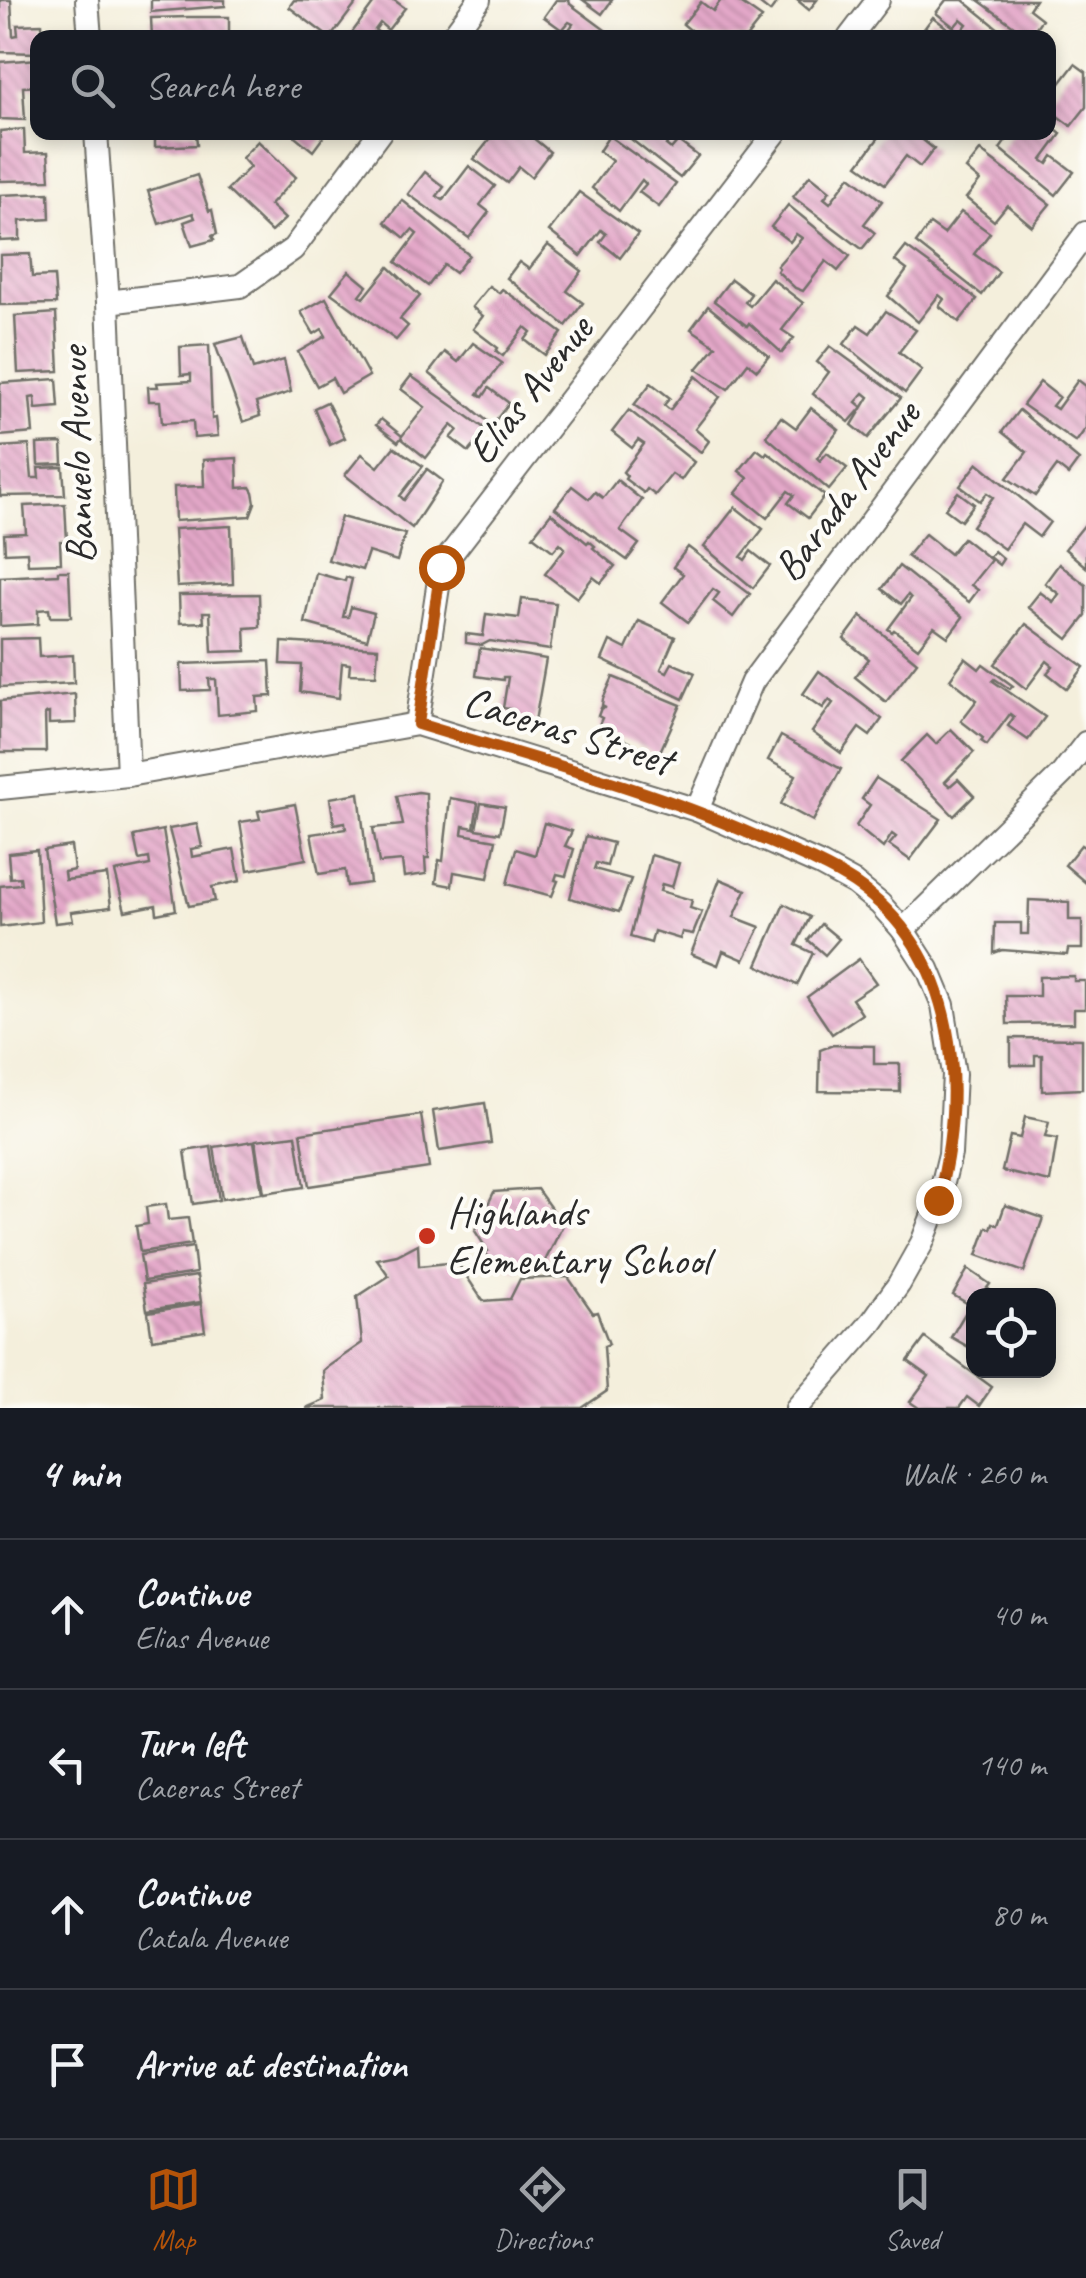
<!DOCTYPE html>
<meta charset="utf-8">
<style>
body{margin:0;font-family:Caveat,sans-serif;background:#242831;color:#f1f3f6}
.controls{position:absolute;right:30px;bottom:30px;display:grid;overflow:hidden;border-radius:20px;box-shadow:0 5px 15px #0003}
.controls button{width:90px;height:90px;display:grid;place-items:center;padding:0;border:0;border-bottom:2px solid #363941;background:#171b24;color:#f1f3f6;font:50px sans-serif}
.stop{position:absolute;width:30px;height:30px;margin:-22px;border:8px solid #b45309;border-radius:50%;background:#fff}
.stop.end{background:#b45309;border-color:#fff;box-shadow:0 2px 10px #0008}
.list{margin:0;padding:0;list-style:none}
h2{display:flex;justify-content:space-between;align-items:center;height:130px;margin:0;padding:0 40px;font-size:42px}
h2 small{font-size:32px;font-weight:400;color:#9ea1a6}
.list li{display:grid;grid-template-columns:65px 1fr auto;gap:30px;align-items:center;box-sizing:border-box;height:150px;padding:0 40px;border-top:2px solid #363941}
.list b{display:block;font-size:38px;white-space:nowrap}
.list p{margin:0;font-size:32px;white-space:nowrap;color:#9ea1a6}
.list em{font-size:32px;font-style:normal;color:#9ea1a6}
.icon{flex:none;width:55px;height:55px;fill:none;stroke:currentColor;stroke-width:2;stroke-linecap:round;stroke-linejoin:round}
.map{position:relative;flex:none;width:1086px;height:1408px;overflow:hidden}
.search{position:absolute;background:#171b24;box-shadow:0 5px 15px #0003;left:30px;right:30px;top:30px;height:110px;display:flex;align-items:center;gap:25px;box-sizing:border-box;padding:0 35px;border-radius:20px;color:#9ea1a6;font-size:38px}
.sheet{height:730px;background:#171b24}
nav{display:flex;justify-content:space-around;align-items:center;box-sizing:border-box;height:140px;border-top:2px solid #363941;background:#171b24;font-size:28px;color:#9ea1a6}
nav a{display:grid;justify-items:center;gap:5px}
nav .on{color:#b45309}
.map>svg:first-child{display:block}
.building{fill:url(#building-back-hatch)}
.lines{fill:none;stroke-linecap:round;stroke-linejoin:round}
.minor-casing{stroke:#717069;stroke-width:26}
.minor{stroke:#fff;stroke-width:22}
.route{stroke:#b45309;stroke-width:12}
.poi-dot{fill:#c8321e;stroke:#fdfcf7;stroke-width:4}
.labels{text-anchor:middle;dominant-baseline:central;stroke-width:8;stroke-linejoin:round;paint-order:stroke}
.street-label{font-size:42px;fill:#2b2b2b;stroke:#fdfcf7}
.poi-label{font-size:42px;fill:#2b2b2b;stroke:#fdfcf7;text-anchor:start}
</style>
<div class="map">
<svg width="1086" height="1408" viewBox="0 0 1086 1408">
<defs>
<pattern id="building-back-hatch" width="6" height="6" patternUnits="userSpaceOnUse" patternTransform="scale(2.5)"><rect width="6" height="6" fill="#e4a8c9"/><path d="M-1 5l2 2M0 0l6 6M5-1l2 2" fill="none" stroke="#b989a3"/></pattern>
</defs>
<rect width="100%" height="100%" fill="#fdfcf7"/>
<filter id="ink" filterUnits="userSpaceOnUse"><feTurbulence type="fractalNoise" baseFrequency=".01" numOctaves="2"/><feDisplacementMap in="SourceGraphic" scale="20" xChannelSelector="R" yChannelSelector="G"/><feConvolveMatrix kernelMatrix="1 2 1 2 8 2 1 2 1" color-interpolation-filters="sRGB"/></filter>
<filter id="wash" filterUnits="userSpaceOnUse"><feTurbulence type="fractalNoise" baseFrequency=".0048" numOctaves="4" result="noise"/><feDisplacementMap in="SourceGraphic" scale="40" xChannelSelector="R" yChannelSelector="G"/><feGaussianBlur stdDeviation="2.25" result="paint"/><feColorMatrix in="noise" values="0 0 0 0 0 0 0 0 0 0 0 0 0 0 0 0 0 1.4 0 .05"/><feComposite in="paint" operator="in"/></filter>
<g filter="url(#wash)">
<rect width="100%" height="100%" fill="#f4efdc"/>
<g id="blocks">
<g class="building">
<path d="M0 0H11L13 36 18 35 17 25 42 24 43 38H38V53L0 52Z"/>
<path d="M151 0H225V6L151 12Z"/>
<path d="M294 0 338 1 359 0 330 38 289 7Z"/>
<path d="M376 0H394L405 8 388 30 380 23 375 30 386 38H348Z"/>
<path d="M556 0H569L570 4 616 38H563L573 24 569 22 562 30 544 17Z"/>
<path d="M583 0H612L602 14Z"/>
<path d="M721 0H736L762 18 746 38H700L683 24 701 2 713 11Z"/>
<path d="M755 0H779L770 12Z"/>
<path d="M797 0H817L809 10Z"/>
<path d="M946 0H963L1010 38H956L967 24 961 19 954 27 936 13Z"/>
<path d="M978 0H1035L1029 9 1042 19 1029 37Z"/>
<path d="M188 17H229V38H152L151 18Z"/>
<path d="M933 17 951 31 946 38H917Z"/>
<path d="M38 59V86L23 87 25 120 0 119V62Z"/>
<path d="M1075 64 1086 72V107L1071 126 1048 109V99Z"/>
<path d="M1048 124 1061 134 1042 160 1048 164 1053 156 1074 172 1056 195 1000 149 1012 132H1048Z"/>
<path d="M24 129 25 153 48 152 50 180 0 181V131Z"/>
<path d="M155 132H196L197 145 155 147Z"/>
<path d="M290 132H327L313 151Z"/>
<path d="M484 132H526L550 152 531 177 519 167 507 183 474 159 491 138Z"/>
<path d="M622 132H675L666 145 671 149 678 141 698 156 680 178Z"/>
<path d="M883 132H913L934 149 920 167 906 156 885 184 858 165Z"/>
<path d="M609 136 676 184 659 207 639 192 646 184 642 180 619 211 592 188 612 161 599 151Z"/>
<path d="M258 141 296 177 270 205 285 219 271 232 227 190 250 167 242 158Z"/>
<path d="M980 151 1050 204 1032 226 1007 205 994 221 966 198 980 181 966 169Z"/>
<path d="M469 166 495 186 480 205 489 212 469 238 408 194 425 172 444 187 437 196 443 200Z"/>
<path d="M197 175 209 211 212 210 217 234 212 236 214 240 192 246 184 222 195 218 193 213 159 224 148 191Z"/>
<path d="M810 175 830 191 824 198 830 203 850 176 882 201 864 224 875 233 862 249 793 197Z"/>
<path d="M579 192 638 234 620 258 600 242 606 234 601 230 581 256 549 231Z"/>
<path d="M49 193 50 219 20 221V240L0 241V195Z"/>
<path d="M402 200 469 255 455 273 444 265 428 286 396 262 417 234 412 230 405 238 385 222Z"/>
<path d="M788 205 850 256 838 271 826 261 803 291 795 288 777 271 779 268 777 266 802 238 796 234 790 242 771 227Z"/>
<path d="M961 212 990 233 974 254 999 272 982 295 916 243 930 224 944 234Z"/>
<path d="M548 245 582 271 567 291 583 303 566 326 507 278 519 262 529 269Z"/>
<path d="M906 247 977 299 959 322 939 306 944 299 939 295 918 322 888 296 907 270 895 261Z"/>
<path d="M30 254 32 277 54 276 56 304 0 305V255Z"/>
<path d="M389 267 420 296 400 319 408 326 396 340 331 293 349 271 367 286 360 295 364 298Z"/>
<path d="M731 279 751 294 745 302 750 306 772 279 803 303 782 330 794 338 782 353 749 323 747 326 714 301Z"/>
<path d="M489 286 499 293 502 289 518 300 562 333 545 355 525 340 531 332 525 327 503 356 496 351 498 348 473 329 483 316 472 307Z"/>
<path d="M326 298 369 376 340 393 332 378 317 386 298 352 326 336 322 329 314 334 301 312Z"/>
<path d="M708 306 769 356 757 370 748 363 728 389 697 369 716 346 691 329Z"/>
<path d="M886 311 916 330 899 352 922 370 905 393 844 344 858 325 870 333Z"/>
<path d="M56 313 59 371 18 373 15 316Z"/>
<path d="M243 337 253 369 284 360 291 392 256 403 260 416 243 422 215 344Z"/>
<path d="M473 343 502 363 478 394 483 397 489 388 509 403 492 425 429 373 445 352 458 362Z"/>
<path d="M209 345 212 419 216 418 218 436 194 438 193 421 162 423 160 401H149L148 387H158L157 383 191 381V374L181 375 180 347Z"/>
<path d="M830 346 901 398 868 438 852 425 869 397 864 393 856 402 862 407 849 422 813 394 829 372 817 362Z"/>
<path d="M411 376 487 430 469 452 451 438 458 430 452 425 426 458 401 438 398 442 376 425 381 419 402 436 425 407 401 389Z"/>
<path d="M696 376 720 397 695 429 709 441 701 452 634 405 651 383 670 398 664 405 670 410Z"/>
<path d="M57 379 59 407 36 409 35 397 30 398 33 433 0 436V383Z"/>
<path d="M1078 380 1086 386V428L1076 442 1023 405 1040 382 1059 397 1052 406 1057 409Z"/>
<path d="M327 402 345 438 330 445 314 408Z"/>
<path d="M811 408 839 430 817 458 820 461 827 453 847 468 829 490 766 436 781 417 796 428Z"/>
<path d="M629 410 694 462 681 480 672 474 655 495 647 489 644 493 625 479 627 476 623 472 644 444 638 440 632 448 612 432Z"/>
<path d="M1019 410 1079 460 1068 475 1057 466 1035 496 1007 478 1027 452 1002 432Z"/>
<path d="M62 443 63 464 38 465 37 444Z"/>
<path d="M29 445 32 478H39L38 468 63 467 65 495 0 496V447Z"/>
<path d="M394 447 423 466 400 496 404 500 427 469 443 481 412 528 345 475 362 454 378 467Z"/>
<path d="M757 449 765 455 767 452 825 496 808 518 788 503 794 495 788 491 767 518 736 493 748 478 739 471Z"/>
<path d="M237 458 238 488 250 487 253 492 255 503 250 516 175 521 174 487 204 486 203 460Z"/>
<path d="M978 463 1050 522 1039 537 1022 524 1004 549 972 526 993 497 987 493 980 501 960 486Z"/>
<path d="M617 480 642 500 620 530 639 544 627 560 555 508 572 486 589 499 595 492 603 498Z"/>
<path d="M958 492 974 504 961 521 945 509Z"/>
<path d="M65 504 67 541H60L61 563 28 564 27 552 5 553 4 534 26 533 24 506Z"/>
<path d="M735 507 763 529 741 557 745 560 751 551 770 566 753 588 704 547Z"/>
<path d="M551 513 587 543 589 541 595 546 593 548 615 566 601 583 593 577 577 598 545 574 565 548 560 543 553 551 533 536Z"/>
<path d="M341 517 405 534 397 561 368 552 362 570 328 560Z"/>
<path d="M1086 523V567L1065 549Z"/>
<path d="M231 526 233 584 177 587 174 529Z"/>
<path d="M925 534 950 554 963 538 991 560 971 585 978 590 969 602 907 556Z"/>
<path d="M688 547 750 594 733 617 713 601 719 593 713 589 688 622 662 602 683 574 673 567Z"/>
<path d="M994 551 1003 559 999 565 989 557Z"/>
<path d="M1059 564 1086 585V616L1068 639 1028 607 1040 592 1053 602 1059 594 1045 583Z"/>
<path d="M899 566 963 617 948 637 934 627 918 648 894 630 892 632 888 629 911 598 908 595 901 604 882 589Z"/>
<path d="M58 571H69L71 617H50L49 609 38 610V624L0 626V577L58 574Z"/>
<path d="M316 573 345 581 346 577 352 579 343 617H348L351 607 374 613 367 640 305 623Z"/>
<path d="M259 594 260 627 245 628 246 651 212 652 210 612H203L204 622 180 623 179 595Z"/>
<path d="M522 599 556 603 550 650 490 641 482 645 466 643V634L483 636 486 614 519 618Z"/>
<path d="M861 616 917 662 886 702 855 677 869 659 844 639Z"/>
<path d="M639 621 675 637 661 669 667 672 672 663 695 673 683 699 602 660 610 641 626 649Z"/>
<path d="M1026 624 1084 667 1067 689 1047 673 1053 666 1047 661 1026 689 995 664Z"/>
<path d="M38 638 39 657 73 655 74 683 0 687V639Z"/>
<path d="M282 642 378 648 376 675 349 674 350 664 342 663 339 698 300 692 302 665 281 664Z"/>
<path d="M480 648 546 659 534 727 508 720 510 709 503 708 508 677H503V680L476 676Z"/>
<path d="M965 658 979 669 983 664 1013 686 1010 689 995 679 993 681 1045 717 1028 740 1008 726 1014 717 1010 714 987 745 981 741 983 738 961 721 977 700 950 679Z"/>
<path d="M270 661 272 696 257 697 258 711 218 715 216 679H209L210 690 182 691 181 664Z"/>
<path d="M819 671 882 719 870 736 859 728 841 753 812 732 833 703 829 700 823 708 803 694Z"/>
<path d="M613 677 681 705 658 756 598 727 602 718 598 716 601 708H606L602 706 603 699Z"/>
<path d="M75 694 76 723 49 724V713L45 714 46 752H0V701Z"/>
<path d="M951 729 974 752 945 782 950 786 958 779 974 796 954 816 901 761 927 735 936 744Z"/>
<path d="M781 736 841 769 813 821 781 804 796 775 768 760Z"/>
<path d="M876 778 941 819 910 860 889 845 896 837 892 834 883 848 856 826 870 805 862 799Z"/>
<path d="M418 792 426 793V800L429 858H425L426 874 404 877 402 861 379 863 373 828 403 825 397 796Z"/>
<path d="M359 793 370 883 347 886 345 870 319 874 311 834 346 829 345 822 334 824 330 798Z"/>
<path d="M450 798 478 803 474 828 463 826 462 834 496 840 488 878 454 872 452 886 436 883 439 860 443 861 444 851Z"/>
<path d="M481 803 505 807 500 833 476 829Z"/>
<path d="M295 804 306 859 248 870 240 822 260 819 258 811Z"/>
<path d="M544 823 572 831 565 846 574 849 566 876 557 874 555 880 558 881 552 896 507 884 516 849 535 855Z"/>
<path d="M197 824 202 847 191 849 192 857 234 849 240 881 212 887 215 901 189 906 169 829Z"/>
<path d="M163 830 176 910 157 914 156 905 125 911 115 872 150 865 149 858 139 860 134 836Z"/>
<path d="M586 836 613 843 607 866 596 863 594 869 631 879 619 912 570 898Z"/>
<path d="M1081 845 1086 848V883L1065 865Z"/>
<path d="M71 846 74 870 64 872 65 880 107 875 111 907 71 912 73 921 55 923 44 850Z"/>
<path d="M37 850 41 922 0 927V886L21 884 20 877 10 878 8 853Z"/>
<path d="M651 855 679 863 672 887 662 884 660 891 692 900 690 908 702 912 693 934 682 932 680 939 654 931 651 943 630 937Z"/>
<path d="M720 879 746 890 734 917 760 927 744 960 723 951 718 965 691 954Z"/>
<path d="M1029 900 1069 902V920H1082V949H1068L1067 955 1002 950 994 953 995 923H1021V934H1028Z"/>
<path d="M784 904 810 917 796 945 813 953 797 985 757 965Z"/>
<path d="M821 924 839 939 825 955 808 940Z"/>
<path d="M859 959 876 983 852 999 862 1014 832 1034 807 997Z"/>
<path d="M1074 976V981H1085V1009H1074V1023L1007 1024 1006 996H1039V977Z"/>
<path d="M1011 1038 1082 1039V1089L1042 1091V1055H1035V1065H1011Z"/>
<path d="M833 1045 874 1046V1064H900V1092L819 1091 820 1050Z"/>
<path d="M485 1103 491 1143 439 1151 433 1111Z"/>
<path d="M421 1115 429 1168 309 1186 301 1133Z"/>
<path d="M1025 1117 1049 1122 1045 1137 1057 1139 1050 1182 1002 1171 1010 1136 1020 1138Z"/>
<path d="M296 1135 304 1187 264 1193 256 1140Z"/>
<path d="M254 1141 262 1193 222 1199 214 1147Z"/>
<path d="M211 1147 219 1200 193 1204 185 1151Z"/>
<path d="M537 1189 563 1225 543 1265 520 1266V1270H513V1266L499 1267 485 1253 488 1251 475 1231 494 1192Z"/>
<path d="M166 1204 168 1220 188 1218 192 1244 140 1252 136 1226 148 1224 146 1207Z"/>
<path d="M1005 1205 1043 1218 1024 1272 977 1255 987 1227 991 1229 993 1223 998 1225Z"/>
<path d="M418 1244 419 1266 457 1262 483 1301 510 1299 520 1279 568 1277 593 1313 597 1312 609 1344 604 1346 607 1391 582 1408H306L325 1400 323 1370 362 1343 357 1297 389 1276 377 1259 397 1255Z"/>
<path d="M193 1247 196 1273 144 1281 140 1255Z"/>
<path d="M968 1269 990 1284 987 1288 999 1296H974V1350L951 1337 970 1305 953 1295Z"/>
<path d="M197 1276 201 1302 147 1310 143 1284Z"/>
<path d="M201 1304 205 1331 152 1339 148 1312Z"/>
<path d="M925 1338 992 1387 979 1406 967 1397 959 1408H919L910 1402 929 1376 908 1361Z"/>
</g>
</g>
</g>
<g filter="url(#ink)">
<use href="#blocks" fill-opacity="0" stroke="#717069" stroke-width="2.5"/>
<g class="lines">
<g class="minor-casing">
<g id="minor">
<path d="M87 0 90 38"/>
<path d="M451 38 479 0"/>
<path d="M849 38 878 0"/>
<path d="M96 132 108 302 128 775"/>
<path d="M108 302 240 286 293 249 380 132"/>
<path d="M417 724 441 567 776 132"/>
<path d="M0 788 128 775 417 724 697 810 821 865 854 883 880 904 903 930 928 969 943 1005 954 1074 950 1154 939 1199 922 1243 899 1284 872 1322 797 1408"/>
<path d="M697 810 752 682 1086 233"/>
<path d="M903 930 1062 774 1086 743"/>
</g>
</g>
<use href="#minor" class="minor"/>
</g>
</g>
<g class="lines" filter="url(#ink)">
<path class="route" d="M441 567 418 724C529 758 644 787 751 834 785 849 822 862 854 883 959 954 967 1088 938 1200"/>
</g>
<circle class="poi-dot" cx="427" cy="1236" r="10"/>
<g class="labels">
<g class="street-label">
<text transform="translate(530 390) rotate(-52)">Elias Avenue</text>
<text transform="translate(77 455) rotate(-92)">Banuelo Avenue</text>
<text transform="translate(847 491) rotate(-53)">Barada Avenue</text>
<text transform="translate(568 731) rotate(17)">Caceras Street</text>
</g>
<g class="poi-label">
<text x="447" y="1212">Highlands<tspan x="447" dy="48">Elementary School</tspan></text>
</g>
</g>
</svg>
<div class="controls">
<button><svg class="icon" aria-label="locate" viewBox="0 0 24 24"><circle cx="12" cy="12" r="6"/><path d="M12 2v4M12 18v4M2 12h4M18 12h4"/></svg></button>
</div>
<div class="stop" style="left:441px;top:567px"></div>
<div class="stop end" style="left:938px;top:1200px"></div>
<div class="search"><svg class="icon" aria-label="search" viewBox="0 0 24 24"><circle cx="10" cy="10" r="6"/><path d="M15 15l6 6"/></svg>Search here</div>
</div>
<section class="sheet">
<h2>4 min<small>Walk · 260 m</small></h2>
<ul class="list">
<li><svg class="icon" aria-label="ahead" viewBox="0 0 24 24"><path d="M12 20V5M6 11l6-6 6 6"/></svg><div><b>Continue</b><p>Elias Avenue</p></div><em>40 m</em></li>
<li><svg class="icon" aria-label="left" viewBox="0 0 24 24"><path d="M17 20v-9H6M10 6l-5 5 5 5"/></svg><div><b>Turn left</b><p>Caceras Street</p></div><em>140 m</em></li>
<li><svg class="icon" aria-label="ahead" viewBox="0 0 24 24"><path d="M12 20V5M6 11l6-6 6 6"/></svg><div><b>Continue</b><p>Catala Avenue</p></div><em>80 m</em></li>
<li><svg class="icon" aria-label="arrive" viewBox="0 0 24 24"><path d="M6 21V4h12l-3 4 3 4H6"/></svg><div><b>Arrive at destination</b></div></li>
</ul>
</section>
<nav>
<a class="on"><svg class="icon" aria-label="map" viewBox="0 0 24 24"><path d="M3 6l6-2 6 2 6-2v14l-6 2-6-2-6 2zM9 4v14M15 6v14"/></svg>Map</a>
<a><svg class="icon" aria-label="directions" viewBox="0 0 24 24"><path d="M12 3l9 9-9 9-9-9zM9 14v-3h6M13 9l2 2-2 2"/></svg>Directions</a>
<a><svg class="icon" aria-label="saved" viewBox="0 0 24 24"><path d="M7 4h10v16l-5-4-5 4z"/></svg>Saved</a>
</nav>
